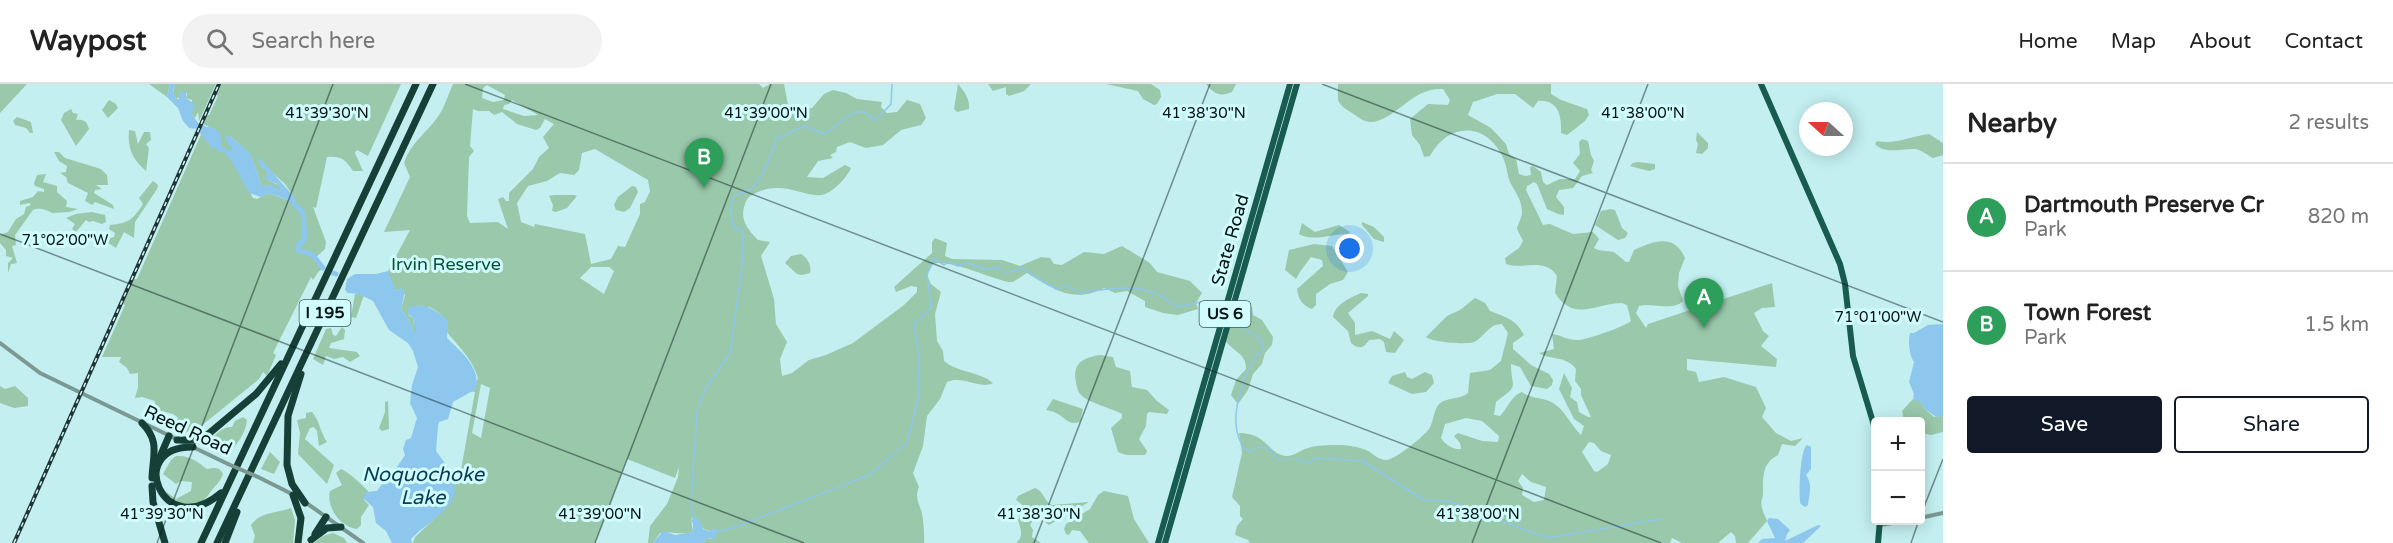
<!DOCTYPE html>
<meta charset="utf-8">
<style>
body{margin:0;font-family:"Varela Round",sans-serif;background:#f2f2f2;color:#222}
.controls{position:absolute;right:18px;bottom:18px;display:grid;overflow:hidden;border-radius:6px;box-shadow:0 3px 15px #0003}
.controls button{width:54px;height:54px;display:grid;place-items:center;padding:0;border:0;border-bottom:2px solid #e0e0e0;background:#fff;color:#222;font:30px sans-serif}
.compass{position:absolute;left:1799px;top:18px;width:54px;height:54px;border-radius:50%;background:#fff;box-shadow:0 3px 15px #0003;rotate:291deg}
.you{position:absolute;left:1350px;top:165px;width:21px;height:21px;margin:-15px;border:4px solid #fff;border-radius:50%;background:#1a73e8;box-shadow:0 0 0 9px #1a73e833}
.badge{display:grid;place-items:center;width:39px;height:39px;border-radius:50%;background:#111827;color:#fff;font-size:20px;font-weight:700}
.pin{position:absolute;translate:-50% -50px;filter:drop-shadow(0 2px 3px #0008)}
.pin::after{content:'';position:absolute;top:32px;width:21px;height:18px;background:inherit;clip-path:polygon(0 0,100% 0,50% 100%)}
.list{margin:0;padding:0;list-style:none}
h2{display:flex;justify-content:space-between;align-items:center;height:78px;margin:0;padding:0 24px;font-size:26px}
h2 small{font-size:20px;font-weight:400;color:#767676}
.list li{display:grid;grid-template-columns:39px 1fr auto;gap:18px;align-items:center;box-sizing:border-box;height:108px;padding:0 24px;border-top:2px solid #e0e0e0}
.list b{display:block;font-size:22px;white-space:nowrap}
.list p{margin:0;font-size:20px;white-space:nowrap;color:#767676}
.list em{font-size:20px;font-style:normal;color:#767676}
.actions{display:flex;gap:12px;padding:18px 24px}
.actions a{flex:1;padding:14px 0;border:2px solid #111827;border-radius:6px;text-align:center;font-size:21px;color:#111827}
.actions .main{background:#111827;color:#fff}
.icon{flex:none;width:33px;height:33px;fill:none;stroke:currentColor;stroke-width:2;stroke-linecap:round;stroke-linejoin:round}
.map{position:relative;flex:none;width:1943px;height:459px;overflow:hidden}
header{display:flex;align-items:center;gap:36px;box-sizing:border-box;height:84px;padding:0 30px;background:#fff;border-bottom:2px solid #e0e0e0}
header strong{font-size:28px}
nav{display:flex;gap:33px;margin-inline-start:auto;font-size:21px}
.search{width:420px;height:54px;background:#f2f2f2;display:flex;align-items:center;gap:15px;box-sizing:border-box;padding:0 21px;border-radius:33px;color:#767676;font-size:22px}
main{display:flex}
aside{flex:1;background:#fff}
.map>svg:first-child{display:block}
.green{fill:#99c8ab;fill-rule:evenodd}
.water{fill:#8ec7ee}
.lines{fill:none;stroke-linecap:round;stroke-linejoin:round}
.stream{stroke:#8ec7ee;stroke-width:1.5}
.river{stroke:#8ec7ee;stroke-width:5}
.minor{stroke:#7b9992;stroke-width:4}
.major{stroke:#185b4f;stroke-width:6}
.highway{stroke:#163f37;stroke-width:7}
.rail-casing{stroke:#203434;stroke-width:4}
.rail{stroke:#d0fcfd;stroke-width:1.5;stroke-dasharray:4.5;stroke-linecap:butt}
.minor-bridge{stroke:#7b9992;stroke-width:4}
.ticks{fill:none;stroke:#041414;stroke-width:1.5;stroke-opacity:0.45}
.labels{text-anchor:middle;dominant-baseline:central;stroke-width:6;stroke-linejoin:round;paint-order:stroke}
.shield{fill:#d0fcfd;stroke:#415a5a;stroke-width:1.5}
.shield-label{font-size:16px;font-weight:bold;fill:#041414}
.street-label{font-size:18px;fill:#041414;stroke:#d0fcfd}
.park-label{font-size:18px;fill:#045232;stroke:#d0fcfd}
.water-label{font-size:20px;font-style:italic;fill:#0b3a54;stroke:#d0fcfd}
.ticks-label{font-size:15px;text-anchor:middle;fill:#041414;stroke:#d0fcfd;stroke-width:6;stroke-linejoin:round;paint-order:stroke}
</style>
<header>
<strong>Waypost</strong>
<div class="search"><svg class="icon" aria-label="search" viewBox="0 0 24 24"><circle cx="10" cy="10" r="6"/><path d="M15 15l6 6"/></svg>Search here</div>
<nav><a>Home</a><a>Map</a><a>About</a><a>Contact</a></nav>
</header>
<main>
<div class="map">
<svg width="1943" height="459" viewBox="0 0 1943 459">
<rect width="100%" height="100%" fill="#c3eff0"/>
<g class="green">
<path d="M0 0H27L0 29Z"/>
<path d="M149 0H170L167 13Z"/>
<path d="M175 0H216L199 37 198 28 195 34 192 30V16L186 14 187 9 176 15 173 9Z"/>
<path d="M219 0H401L368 72 357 66 355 69 363 87H353C345 75 341 72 327 73L316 124 313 123 326 158 325 165 316 173 323 185 319 187 313 196 311 193 273 269 276 271 267 292 263 288 259 295 200 343 184 349 174 345 178 334C173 327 163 330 155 323V317L142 313 135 314 138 303V289L130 290 127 284 119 278 121 273H102L125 221 123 220 133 195H137L203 46 219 65 244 73 247 103 253 114 257 115 268 109 293 118 295 115 285 100 266 83H262L267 87 270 97 280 102 283 109 262 102C250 71 256 74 230 52L240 68 221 65 212 44 203 40 206 31H209L218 12 215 10Z"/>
<path d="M453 0H759L763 4 770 0H784L788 21 799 26 812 24 824 10 833 6 846 9 857 15 882 18 881 23 887 29 897 28 907 16 920 20 926 34 921 41 901 46 883 61 866 64 850 58 837 63 836 68 830 71 833 74 818 77 807 93 823 94 845 81 851 84C848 92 834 107 825 110 807 116 786 96 758 108 751 111 747 113 745 120 739 135 748 146 758 156L770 158 761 172 774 215 776 240 787 258 780 275 782 292 792 289 809 276 826 271 853 259 904 221 917 208V203L911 202 896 208 894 203 932 169V158L935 154 947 159 945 172 952 175 1002 176 1020 182 1041 173 1050 174 1054 180 1062 181 1084 168 1104 170 1122 162 1150 179 1157 188 1190 197 1202 209 1196 219 1198 225 1178 231 1163 229 1145 223V217L1127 207 1115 209 1104 204C1073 220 1053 205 1027 189L1013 198H1009C992 195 948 174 933 180L927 191 931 200 941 208 935 230 937 257 943 267 944 277C958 289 979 287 993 299 979 306 964 291 947 298L940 315 927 332 923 362 913 389 919 403C915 412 918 417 921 426 923 429 925 456 924 459H704L706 454 712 455 715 445C703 450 701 441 694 433L691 435 693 448C681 451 670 447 660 449L653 459H648L650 442 667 420 678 393 679 383 675 394 627 375 595 459H413L415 453 447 423 450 395 459 397 475 308 469 307 476 299 478 294C473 277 462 266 451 253 440 241 451 233 429 223L408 231 414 235 413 240 417 247H413L409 236 401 225 405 211 400 205 396 207 387 189 410 146 384 148 410 93 404 79C410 60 426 49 437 34 444 25 448 11 453 0ZM487 1 505 11 504 16 493 18 482 14 483 4ZM512 16 538 31 524 32 503 25 504 21 509 20ZM473 25 478 27H489L494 31 502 28 517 40 536 46 540 44 545 35 554 40 543 53 549 64 539 73 533 85 509 109V117H506L503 113 498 115 508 145 498 138 470 139 467 132 469 73 474 67 470 62ZM595 65 648 96 650 107 645 118 640 120V130L625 163 618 162 611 175 591 180 585 150 535 140 534 143 521 138 517 119 528 102 547 97 560 89 574 91 579 86 582 69ZM591 183H609L614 187 604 210 580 194ZM481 300 490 304 481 354 472 349Z"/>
<path d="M958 0C964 7 970 15 969 25L957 28 954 25Z"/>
<path d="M988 0H1031L1024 7 1009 12 1006 10V3L993 7Z"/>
<path d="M1106 0H1151L1160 6 1161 13 1157 20 1154 21 1143 15 1138 7Z"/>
<path d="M1206 0H1236L1232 8C1220 13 1214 10 1206 0Z"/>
<path d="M1338 0H1551V10L1561 16 1587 25 1589 31 1585 37 1567 51 1561 49C1562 32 1558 15 1538 17L1533 24 1515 10H1497L1473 18 1468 31 1491 44 1506 60 1509 70 1516 75 1519 90 1525 92 1531 91 1530 83 1533 82 1541 88 1543 98 1547 101 1560 95H1575L1580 87 1573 79 1580 70 1579 58 1582 55 1588 57 1591 71 1594 77 1591 86 1593 89 1582 92 1573 104 1559 106 1556 113 1564 123V131L1558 130 1547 125 1537 100 1534 98 1527 102 1526 106 1543 141 1550 140 1573 150 1593 148 1599 155 1594 164 1598 166 1614 168 1626 178H1629L1634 166C1654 157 1674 149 1685 174L1679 189 1678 202 1683 217C1672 228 1653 218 1639 222L1636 229 1646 244 1648 240 1772 199 1775 223 1762 224 1754 229 1763 247 1769 252 1761 262 1777 275 1776 283 1687 275V286L1696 288 1699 298 1724 293 1756 303 1766 324 1762 333 1776 349 1791 357 1803 354 1795 362 1782 360 1778 371C1762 379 1763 393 1763 409 1763 414 1760 418 1762 424 1763 429 1766 433 1767 437L1748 459H1736L1735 452 1731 448 1718 459H1682L1672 454 1670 459H1250L1248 456 1235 451 1237 442 1243 435 1240 432V422L1232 413 1242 369 1239 349C1268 349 1268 371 1287 372 1295 372 1300 366 1308 364 1317 361 1329 361 1339 361 1347 361 1359 363 1366 366 1373 369 1378 376 1386 376 1395 376 1423 353 1429 345 1434 337 1433 327 1439 320 1447 313 1459 316 1468 309L1470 289 1490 286 1501 277 1508 249 1502 240C1488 240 1485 253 1474 258 1466 261 1431 258 1426 253L1447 232 1460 226 1475 214 1485 219 1490 227C1505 233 1516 235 1524 251L1513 259V265L1531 281 1549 290 1553 296 1552 301 1547 305 1531 302 1520 283 1511 280C1511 306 1521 299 1496 318L1494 331 1500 332C1508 324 1511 312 1522 308 1531 315 1544 313 1553 319 1566 327 1571 342 1581 351L1584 342 1574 335 1559 305 1564 289 1572 304 1570 313 1577 318 1579 328 1588 333H1591L1581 311V305L1575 297 1576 285C1567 272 1550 276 1539 269L1554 265 1552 250C1560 251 1568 256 1576 256 1585 257 1626 242 1631 237L1627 221 1622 219C1596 219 1574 239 1555 209L1557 192C1545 173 1523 186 1506 180L1505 174 1519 164 1523 157 1517 145C1518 139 1522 134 1522 128 1522 116 1515 108 1510 98 1507 91 1507 83 1504 76 1488 38 1449 37 1430 72L1424 73 1420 61 1412 51 1410 35 1428 20 1448 21 1450 16 1443 5C1412 3 1399 33 1373 38 1365 39 1358 33 1352 29 1335 18 1338 18 1338 0ZM1466 334 1482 337 1499 352 1498 358 1482 357 1458 349 1454 352 1460 359 1461 365C1454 366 1445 361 1441 354L1445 340ZM1589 358 1594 359 1601 367 1611 371 1608 380 1597 388 1594 387 1582 368ZM1522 390 1531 398 1546 403 1544 416 1534 418 1522 411 1523 404 1518 397Z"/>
<path d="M109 16 116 20 118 24 108 34 102 26Z"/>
<path d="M71 25 73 29 78 30 76 36C83 35 87 37 89 45L76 62 61 36 64 29Z"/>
<path d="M17 33 31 38 33 49H30L26 44 15 41 13 37Z"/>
<path d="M129 46 135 47 138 60 144 48H150L151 56 146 60 149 64 146 87C133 76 127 64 129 46Z"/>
<path d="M1697 48 1708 59V64L1702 70 1696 69 1698 60 1696 56Z"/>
<path d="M1929 50 1943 59V71L1933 74C1927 71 1922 66 1915 65 1901 64 1886 71 1875 60L1877 57C1894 61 1912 52 1929 50Z"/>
<path d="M54 68H59L65 74 101 85 107 91 108 101H96L102 105 95 106 94 109 113 121 114 125 95 118 92 121 85 117 88 109 68 99 66 93 60 89 66 88 67 82 59 77Z"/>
<path d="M1638 78 1655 80V85L1649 87 1630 82 1633 79Z"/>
<path d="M46 90 43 98 57 102V108L67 117 66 123 78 125 69 128 52 129C48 126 38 123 33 126L15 151 16 161 12 162 17 179 11 180 8 189V179L13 174 6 172V166L0 159V151L8 148 16 135 24 130 26 123 31 121 29 119 20 121V117L33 113 38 107 44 108V105L35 102 34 99 37 91Z"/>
<path d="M153 97 158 101 157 105 135 138 134 154 124 148 116 164 110 160 96 158 114 153 115 149 109 145 110 141C130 139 133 135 143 120L139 114Z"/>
<path d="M632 102 636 103 638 108 630 124 624 128 616 126 614 121 618 113Z"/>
<path d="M554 111H574L577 112 567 124 556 128 552 127 553 121 549 112Z"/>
<path d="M1611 125 1615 126 1622 144 1628 149 1625 154 1618 156 1595 141 1601 127Z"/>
<path d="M92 128 105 131 106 138 102 140 93 137 89 138 86 136 76 148 72 145 75 140 66 134 76 130Z"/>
<path d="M1362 138 1374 143 1384 153V158L1374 155 1362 141Z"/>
<path d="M1302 139 1315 148 1339 141 1350 148 1348 150C1332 150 1312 158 1299 150Z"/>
<path d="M1314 160 1332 162 1348 188 1343 196 1330 200 1316 210V221L1312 225C1303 222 1298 215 1297 205L1323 182 1322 176 1311 173C1305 181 1300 187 1296 195L1285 186 1289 166Z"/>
<path d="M801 170C807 173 812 182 810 189L802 191 797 190 785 179 791 172Z"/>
<path d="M365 208 356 234 351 233 355 210Z"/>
<path d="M1361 209 1368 210V212L1348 229 1355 239V251L1372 247 1390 255 1394 247 1404 256 1395 269 1386 268 1384 258 1380 255 1369 256C1364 264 1359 266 1351 259L1348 247 1333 233C1335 220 1350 214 1361 209Z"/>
<path d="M1238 218 1245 222 1252 223 1253 231 1262 236 1273 253 1272 261 1265 269 1262 280 1253 290 1248 306 1238 320 1231 311 1236 296 1246 285C1247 270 1232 267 1225 256Z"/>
<path d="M342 243 345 246 344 255 331 259 329 264 357 268 360 272 350 278 343 273 334 275 326 272 323 281 313 275 326 245 331 244 333 251 336 252Z"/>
<path d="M1100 271 1113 273 1116 283 1130 287 1132 303 1147 306 1157 317 1169 326 1167 330 1149 328 1147 330 1146 342 1139 355 1147 367 1145 371H1126L1118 368 1111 344 1122 334V330C1111 324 1090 319 1082 312 1078 308 1077 304 1076 298 1072 279 1083 274 1100 271Z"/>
<path d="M1405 288 1407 293 1412 295 1425 288 1432 291 1434 299 1426 308 1412 310 1388 299 1392 292Z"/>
<path d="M0 302 5 305 15 302 28 314V322L14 324 0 319Z"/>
<path d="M1053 315 1083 325 1080 338C1068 342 1065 333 1056 329 1053 327 1049 327 1046 326Z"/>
<path d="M1913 315 1920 317 1924 324 1934 333 1943 332V348L1931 351 1921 349 1920 338 1904 337 1902 327Z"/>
<path d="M388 317 389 345 382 347 379 344 385 328V318Z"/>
<path d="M312 328C320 337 320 348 327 358L319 362 317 347 314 343 310 344 305 355 334 381 327 400 298 370 300 349 297 336 306 334V329Z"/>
<path d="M243 333 247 336C246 349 237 360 229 370L208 361C211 355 221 342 232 343L235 337Z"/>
<path d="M270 368 280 378 274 390 261 385Z"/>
<path d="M176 372C189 371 197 377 207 385 214 384 219 382 223 390 220 399 214 402 209 410 190 433 186 437 164 412V406L176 415 191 407 192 398 181 397 176 400 163 390 171 376Z"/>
<path d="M341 385C350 389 361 400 368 407L364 416 369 421 361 433V441L357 445C340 443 326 423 330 407L342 401 336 389Z"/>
<path d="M1035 404C1044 407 1044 418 1052 421L1089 418 1074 427 1059 428 1056 437 1049 441 1016 416 1018 412Z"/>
<path d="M1104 407 1128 412 1134 435 1149 459H1089L1080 447 1072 446 1069 451 1066 450 1064 445 1066 440 1090 425 1098 411Z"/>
<path d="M291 424 295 436 293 459H253L255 452 251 441C260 428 277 429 291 424Z"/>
<path d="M1023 425 1030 429 1034 435 1030 441 1033 446 1032 453 1041 459H1016C1025 452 1020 444 1018 436Z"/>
<path d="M333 449 344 454 347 459H314L323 452Z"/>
</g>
<g class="water">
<path d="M170 0H175L173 7 176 15H179V8H186V14L195 20 192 30 198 39 214 46 221 65 233 66 225 55V51L231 53 250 69 262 102 272 101 281 107 277 100 265 95 268 89 259 80 258 72 295 114 294 118 268 109 261 113 249 109 231 76 225 69 211 63 197 45 189 44 183 37 178 24 167 13Z"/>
<path d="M388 187 396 207 401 204 405 207 401 225 409 236 413 247H417L413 242 414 235 407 229 409 223C427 218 435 227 448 236L447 254C460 267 481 283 476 305L453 318 448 335 439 338 438 342 436 367 453 390 455 410C446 431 425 440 411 455L412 459H392L386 447 376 439 373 423 363 414 366 408 377 407C386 394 396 386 405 371L403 365 406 356 411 354 417 334 410 319 412 301 418 283 413 267 408 259 389 246 373 217 359 210 348 209 345 206 347 195 355 190H376Z"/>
<path d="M1943 240V332L1936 333 1924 324 1920 317 1917 318 1913 314 1914 310 1909 298 1914 278C1909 271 1908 257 1910 249H1914L1928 241Z"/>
<path d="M1807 361 1811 363V385L1806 391C1813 401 1809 410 1808 421L1805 423C1801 420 1800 421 1800 416 1799 405 1800 366 1807 361Z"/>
<path d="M694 433 698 434 703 445 708 447 717 444 715 455 706 454 704 459H653L663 447 675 451 693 448V440L691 436Z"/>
<path d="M1769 434 1778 435 1790 446 1787 450 1785 457 1818 441 1821 442 1803 459H1758L1762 455 1775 454 1767 437Z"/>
</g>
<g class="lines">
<g class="stream">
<path d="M1233 236 1261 256 1264 265C1246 278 1232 325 1237 347 1238 353 1241 359 1243 364L1251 368 1258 363 1268 364 1278 376 1301 375 1308 380 1315 374 1362 377 1424 416 1448 417 1547 454 1661 435"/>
<path d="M694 435 691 421 697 326 706 304 730 269 742 182 743 147 733 143 730 124 734 112C740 109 752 106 756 100 763 91 774 66 776 55L804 42 824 50 855 28H866L875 37 891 20 892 0"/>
<path d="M716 448 736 443 869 391 907 359 918 315 919 275 914 240 931 224 927 191 933 174 944 181 948 178 958 182 967 179 984 185 999 184 1006 189 1021 184 1056 205 1068 202 1078 209C1114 204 1147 196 1176 223L1201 218 1209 219 1212 229 1218 232"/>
</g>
<g class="river">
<path d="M209 45 217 49 220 65 224 66"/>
<path d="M289 114 303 129 305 155 298 161V166L313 171 323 184"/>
<path d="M333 189 336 190"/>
</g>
<g class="minor">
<path d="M0 259 40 289 228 380"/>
<path d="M258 393 294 411"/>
<path d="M305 418 363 459"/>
<path d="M1920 434 1943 429"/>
<path d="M1880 441 1911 436"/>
</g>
<g class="major">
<path d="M1761 0 1840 180 1845 200 1853 272 1876 348"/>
<path d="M1158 459 1290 0"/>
<path d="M1165 459 1297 0"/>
<path d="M1878 459 1880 436"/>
</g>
<g class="highway">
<path d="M301 290 288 332 287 381 292 400 305 419"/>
<path d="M142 339C160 357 153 370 152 394"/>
<path d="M177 356H197L206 352 256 310 281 280"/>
<path d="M193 363C124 362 163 459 221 409"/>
<path d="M156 382 169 352"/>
<path d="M152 402 153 418 165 459"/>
<path d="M293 411 301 434 298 459"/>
<path d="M315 450 326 433"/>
<path d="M311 456 327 444 341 443"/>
<path d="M201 459 416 0"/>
<path d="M217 459 433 0"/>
<path d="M225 459 237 428"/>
</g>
<g class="rail-casing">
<path id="rail" d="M14 459 219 0"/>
</g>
<use href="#rail" class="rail"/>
<path class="minor-bridge" d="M228 380 258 393"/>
</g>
<path class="ticks" d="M465 0 1661 459M1322 0 1943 238M0 150 804 459M1920 433 1943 375M157 459 333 0M595 459 771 0M1034 459 1210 0M1472 459 1648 0M1911 459 1919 436"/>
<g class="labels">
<g class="shield">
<rect x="299.5" y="216" width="51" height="26" rx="4.5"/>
<rect x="1199.5" y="217" width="51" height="26" rx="4.5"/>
</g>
<g class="shield-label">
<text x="325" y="229">I 195</text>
<text x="1225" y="230">US 6</text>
</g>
<g class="street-label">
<text transform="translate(1230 156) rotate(-74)">State Road</text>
<text transform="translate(188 346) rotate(25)">Reed Road</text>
</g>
<g class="park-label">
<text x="446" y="180">Irvin Reserve</text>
</g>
<g class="water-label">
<text x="423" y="391">Noquochoke<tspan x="423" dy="23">Lake</tspan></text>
</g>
</g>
<g class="ticks-label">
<text x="327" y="34">41°39'30"N</text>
<text x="766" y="34">41°39'00"N</text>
<text x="1204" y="34">41°38'30"N</text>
<text x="1643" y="34">41°38'00"N</text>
<text x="65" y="161">71°02'00"W</text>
<text x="1878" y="238">71°01'00"W</text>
<text x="162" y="435">41°39'30"N</text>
<text x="600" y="435">41°39'00"N</text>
<text x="1039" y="435">41°38'30"N</text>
<text x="1478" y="435">41°38'00"N</text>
</g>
</svg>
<div class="controls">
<button>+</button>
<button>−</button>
</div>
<svg class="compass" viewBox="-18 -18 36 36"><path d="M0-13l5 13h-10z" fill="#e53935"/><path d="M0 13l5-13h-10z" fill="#767676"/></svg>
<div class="you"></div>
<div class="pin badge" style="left:1704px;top:244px;background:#2e9e5b">A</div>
<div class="pin badge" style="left:704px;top:104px;background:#2e9e5b">B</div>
</div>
<aside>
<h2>Nearby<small>2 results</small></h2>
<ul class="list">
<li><span class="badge" style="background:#2e9e5b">A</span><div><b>Dartmouth Preserve Cr</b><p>Park</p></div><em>820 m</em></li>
<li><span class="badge" style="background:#2e9e5b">B</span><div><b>Town Forest</b><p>Park</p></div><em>1.5 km</em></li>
</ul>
<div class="actions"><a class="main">Save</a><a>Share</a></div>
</aside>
</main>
